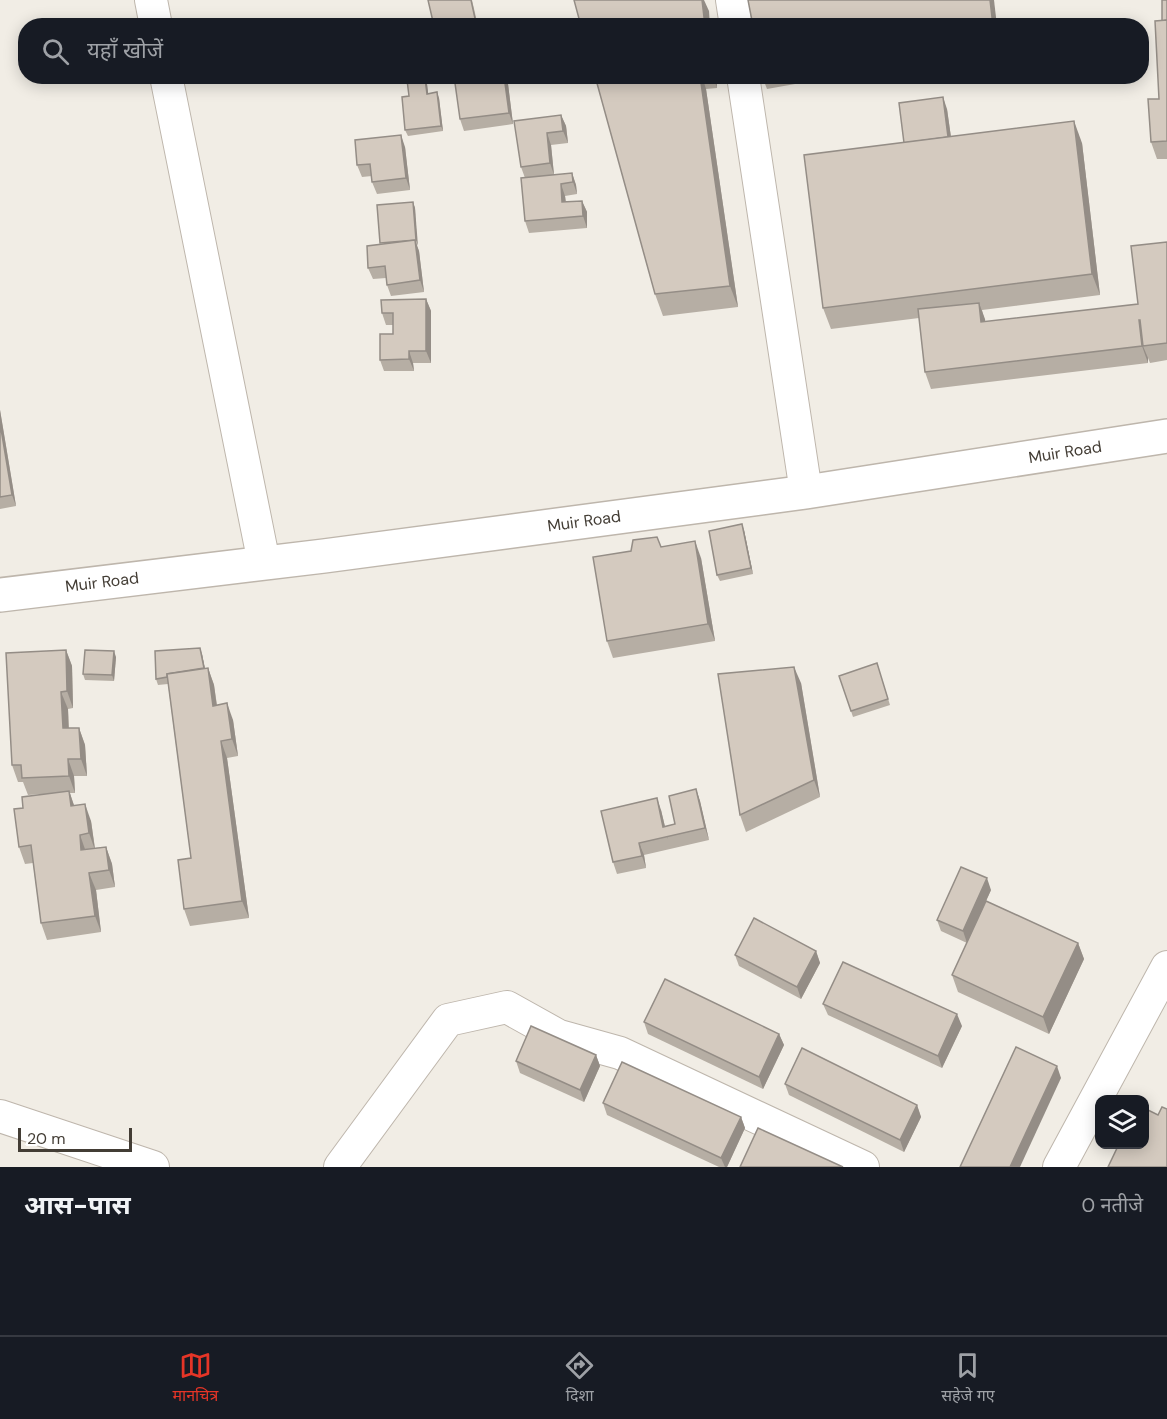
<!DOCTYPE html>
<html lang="hi">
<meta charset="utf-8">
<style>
body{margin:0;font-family:"DM Sans","Noto Sans Devanagari",sans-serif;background:#20242c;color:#f1f3f6}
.controls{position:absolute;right:18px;bottom:18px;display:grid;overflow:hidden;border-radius:12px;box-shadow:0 3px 15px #0003}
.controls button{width:54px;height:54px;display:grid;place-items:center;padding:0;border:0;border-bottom:2px solid #363941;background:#171b24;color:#f1f3f6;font:30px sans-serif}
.scale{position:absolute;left:18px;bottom:15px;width:114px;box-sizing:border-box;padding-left:6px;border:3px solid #433d35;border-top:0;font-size:16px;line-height:21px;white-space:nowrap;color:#433d35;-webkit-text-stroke:4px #fff;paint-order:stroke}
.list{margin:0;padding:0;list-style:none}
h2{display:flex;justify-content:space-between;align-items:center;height:78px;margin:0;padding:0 24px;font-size:26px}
h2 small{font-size:20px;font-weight:400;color:#9ea1a6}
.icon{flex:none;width:33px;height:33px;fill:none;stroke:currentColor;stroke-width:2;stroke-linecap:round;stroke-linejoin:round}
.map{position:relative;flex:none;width:1167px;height:1167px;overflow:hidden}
.search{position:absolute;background:#171b24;box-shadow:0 3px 15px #0003;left:18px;right:18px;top:18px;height:66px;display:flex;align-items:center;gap:15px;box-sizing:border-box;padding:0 21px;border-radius:24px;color:#9ea1a6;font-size:22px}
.sheet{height:168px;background:#171b24}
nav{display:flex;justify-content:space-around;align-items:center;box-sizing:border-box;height:84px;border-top:2px solid #363941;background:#171b24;font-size:16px;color:#9ea1a6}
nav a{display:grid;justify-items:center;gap:3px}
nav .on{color:#e63527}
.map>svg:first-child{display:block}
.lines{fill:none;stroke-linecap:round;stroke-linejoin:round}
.minor-casing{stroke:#beb6ac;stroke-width:34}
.tertiary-casing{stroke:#beb6ac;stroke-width:36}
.minor{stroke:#fff;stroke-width:32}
.tertiary{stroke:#fff;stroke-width:33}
.wall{fill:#b6aea4}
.shaded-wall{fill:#948d86}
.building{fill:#d4cabf;stroke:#948d86;stroke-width:1.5}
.labels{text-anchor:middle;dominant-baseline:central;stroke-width:4.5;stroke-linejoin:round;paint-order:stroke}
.street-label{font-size:16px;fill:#433d35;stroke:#fff}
</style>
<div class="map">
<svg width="1167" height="1167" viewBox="0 0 1167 1167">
<rect width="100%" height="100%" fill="#f1ede5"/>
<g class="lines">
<g class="minor-casing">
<g id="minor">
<path d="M151 0 156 26"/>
<path d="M732 0 736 26"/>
<path d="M166 76 264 563"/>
<path d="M743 76 806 492"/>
<path d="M0 1116 153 1167"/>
<path d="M340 1167 448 1020 507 1007 559 1036 620 1053 863 1167"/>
<path d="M1059 1167 1167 967"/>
</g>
</g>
<g class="tertiary-casing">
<path id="tertiary" d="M0 595 324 556 806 492 1167 436"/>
</g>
<use href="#minor" class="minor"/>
<use href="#tertiary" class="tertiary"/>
</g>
<g class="wall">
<path d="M428 0H472L478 26H434Z"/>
<path d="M1167 0V159H1157L1151 142 1159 99 1162 21Z"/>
<path d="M507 76 513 124 464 131 460 119 468 78Z"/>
<path d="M595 76H716L717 88 706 89 738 307 663 316 655 294Z"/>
<path d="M762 76H840L767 89Z"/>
<path d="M425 78 427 84 428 94 439 98 443 131 408 136 405 130 409 96Z"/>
<path d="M947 109 951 137 1082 143 1100 295 982 310 985 322 1138 304 1167 242V360L1150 363 1148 358V363L931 389 925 372 919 318 831 329 823 308 904 143Z"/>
<path d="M561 115 566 126 568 143 551 145 554 175 572 173 576 185 577 194 565 196 566 202 582 201 587 212V228L529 233 525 221V178L521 167Z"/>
<path d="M405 147 410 190 377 194 372 182V176L362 177 357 165Z"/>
<path d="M413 202 415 208 417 246 419 251 424 292 391 296 387 285 386 278 373 279 368 268Z"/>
<path d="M426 299 431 311V363H413L414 371H384L380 360 393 334V325H386L382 313Z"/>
<path d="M0 410 16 506 0 509Z"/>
<path d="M744 530 753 574 720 581 717 575Z"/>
<path d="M701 558 715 641 613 658 607 641Z"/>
<path d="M66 650 72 666 73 708 68 709 69 728H79L85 745 87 776H74L75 793H70L74 806 91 821 95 848 106 847 112 864 115 887 96 890 101 932 47 940 41 923 33 863 25 864 19 847 23 808 42 794 28 795 23 782H18L12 765Z"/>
<path d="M202 654 205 668H208L214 685 217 705 233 720 238 756 227 758 249 918 190 926 184 909 191 858 168 684 158 685 156 679Z"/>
<path d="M116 657 114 681 85 680 83 674Z"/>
<path d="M877 663 890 705 853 717 851 711Z"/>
<path d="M801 683 820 797 746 832 740 815Z"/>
<path d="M696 789 700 801 709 840 644 855 646 868 617 874 613 862 661 810 665 827 675 824Z"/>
<path d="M991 890 986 901 1078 943 1084 959 1049 1034 958 992 952 975 967 943 941 931 937 920Z"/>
<path d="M816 951 820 963 801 999 739 966 735 955Z"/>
<path d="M823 1004 962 1026 942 1068 828 1015Z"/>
<path d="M644 1022 779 1034 784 1045 763 1089 648 1034Z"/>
<path d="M596 1055 600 1066 584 1102 520 1073 516 1061Z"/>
<path d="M785 1084 917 1105 921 1117 904 1152 789 1095Z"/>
<path d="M603 1103 741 1117 745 1128 727 1167H719L607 1115Z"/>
</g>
<g class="shaded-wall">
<path d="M702 0H704L709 11 710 26H705Z"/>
<path d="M990 0H994L997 26H993Z"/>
<path d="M504 76H507L513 124 509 113Z"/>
<path d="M700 76H702L706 89 738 307 730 286Z"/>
<path d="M713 76H716L717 88Z"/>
<path d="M425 78 427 84 429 100 427 94Z"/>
<path d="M437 92 439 98 443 131 441 126Z"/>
<path d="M943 97 947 109 954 159 949 147Z"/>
<path d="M561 115 566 126 568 143 563 131Z"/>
<path d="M1074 121 1082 143 1100 295 1092 274Z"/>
<path d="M547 133 551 145 554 175 550 163Z"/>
<path d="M401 135 405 147 410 190 406 178Z"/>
<path d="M572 173 576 185 577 194 573 182Z"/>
<path d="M561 184 565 196 567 214 562 202Z"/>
<path d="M582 201 587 212V228L583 216Z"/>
<path d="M413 202 415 208 418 246 416 240Z"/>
<path d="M415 240 419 251 424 292 420 280Z"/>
<path d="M426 299 431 311V363L426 351Z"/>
<path d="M979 303 985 319 987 339 981 322Z"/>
<path d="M1139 320 1145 337 1143 346 1148 358V363L1142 346Z"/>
<path d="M409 351 413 363 414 371 409 359Z"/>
<path d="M0 410 16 506 12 495 0 423Z"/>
<path d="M742 524 744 530 753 574 751 568Z"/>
<path d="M695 541 701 558 715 641 708 624Z"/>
<path d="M200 648 202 654 207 680 205 674Z"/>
<path d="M66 650 72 666 73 708 67 691Z"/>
<path d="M114 651 116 657 114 681 112 675Z"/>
<path d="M794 667 801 683 820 797 814 780Z"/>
<path d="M208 668 214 685 219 723 213 706Z"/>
<path d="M61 692 68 709 69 745 63 728Z"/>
<path d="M227 703 233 720 238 756 232 739Z"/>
<path d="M79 728 85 745 87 776 81 759Z"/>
<path d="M221 741 227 758 249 918 242 901Z"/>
<path d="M68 759 74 776 75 793 69 776Z"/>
<path d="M696 789 700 801 709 840 705 828Z"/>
<path d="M69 791 75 808 71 806Z"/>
<path d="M657 798 661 810 668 839 663 827Z"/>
<path d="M85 804 91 821 95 850 89 833Z"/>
<path d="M80 835 86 852 81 850Z"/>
<path d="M639 843 644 855 646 868 642 856Z"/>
<path d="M106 847 112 864 115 887 109 870Z"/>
<path d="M89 873 96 890 101 932 95 916Z"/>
<path d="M987 878 991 890 967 943 963 931Z"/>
<path d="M1078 943 1084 959 1049 1034 1043 1017Z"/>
<path d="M816 951 820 963 801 999 797 987Z"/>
<path d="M957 1014 962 1026 942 1068 938 1056Z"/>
<path d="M779 1034 784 1045 763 1089 759 1077Z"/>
<path d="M596 1055 600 1066 584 1102 580 1090Z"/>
<path d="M1057 1066 1061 1078 1020 1167H1010Z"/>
<path d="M917 1105 921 1117 904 1152 900 1140Z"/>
<path d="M741 1117 745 1128 727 1167H725L721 1158Z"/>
</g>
<g class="building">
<path d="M428 0H471L476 23 463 26H434Z"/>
<path d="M574 0H702L705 26H581Z"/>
<path d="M748 0H990L993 26H753Z"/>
<path d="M1162 0H1167V20L1162 21Z"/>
<path d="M1167 20V141L1151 142 1148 99H1159L1155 21Z"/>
<path d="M454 76H465L466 78 478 76H504L509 113 460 119Z"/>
<path d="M595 76H700L730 286 655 294Z"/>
<path d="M425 78 427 94 437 92 441 126 405 130 402 97 409 96 407 80Z"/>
<path d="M943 97 948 137 904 143 899 103Z"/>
<path d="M561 115 563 131 547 133 550 163 521 167 514 121Z"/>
<path d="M1074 121 1092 274 823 308 804 155Z"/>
<path d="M401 135 406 178 372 182 370 164 357 165 355 140Z"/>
<path d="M572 173 573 182 561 184 562 202 582 201 583 216 525 221 521 178Z"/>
<path d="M413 202 416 240 380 243 377 205Z"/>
<path d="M415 240 420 280 387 285 385 266 368 268 367 246Z"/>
<path d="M1167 242V343L1143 346 1140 320H1139L1142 346 925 372 918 309 979 303 981 322 1138 304 1131 246Z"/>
<path d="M426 299V351H409V359L380 360V334H393V313H382L381 300Z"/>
<path d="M0 423 12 495 0 497Z"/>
<path d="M742 524 751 568 717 575 709 531Z"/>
<path d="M657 537 661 547 695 541 708 624 607 641 593 557 631 551 633 540Z"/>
<path d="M200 648 204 668 167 674V677L156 679 155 651Z"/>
<path d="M66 650 67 691 61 692 63 728H79L81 759H68L69 776 22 778 21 765H12L6 653Z"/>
<path d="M85 650 114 651 112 675 83 674Z"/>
<path d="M877 663 888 699 851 711 839 676Z"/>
<path d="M794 667 814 780 740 815 718 674Z"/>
<path d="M208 668 213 706 227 703 232 739 221 741 242 901 184 909 178 860 191 858 167 674Z"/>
<path d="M696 789 705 828 639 843 642 856 613 862 601 811 657 798 663 827 675 824 669 796Z"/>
<path d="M69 791 71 806 85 804 89 833 80 835 81 850 106 847 109 870 89 873 95 916 41 923 31 845 19 847 14 809 23 808 22 797Z"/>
<path d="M961 867 987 878 963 931 937 920Z"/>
<path d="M986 901 1078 943 1043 1017 952 975Z"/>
<path d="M754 918 816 951 797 987 735 955Z"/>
<path d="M843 962 957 1014 938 1056 823 1004Z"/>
<path d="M665 979 779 1034 759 1077 644 1022Z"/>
<path d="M531 1026 596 1055 580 1090 516 1061Z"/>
<path d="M1016 1047 1057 1066 1010 1167H960Z"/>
<path d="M802 1048 917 1105 900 1140 785 1084Z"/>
<path d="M622 1062 741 1117 721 1158 603 1103Z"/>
<path d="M1162 1107 1167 1109V1167H1108L1119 1144H1144V1108L1158 1115Z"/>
<path d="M758 1128 843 1167H740Z"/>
</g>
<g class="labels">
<g class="street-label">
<text transform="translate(1065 452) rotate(-9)">Muir Road</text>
<text transform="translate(584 521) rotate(-8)">Muir Road</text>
<text transform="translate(102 582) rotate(-7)">Muir Road</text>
</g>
</g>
</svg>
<div class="controls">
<button><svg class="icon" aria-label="layers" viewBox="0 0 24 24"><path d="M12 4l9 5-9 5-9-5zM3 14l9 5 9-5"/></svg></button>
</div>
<div class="scale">20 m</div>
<div class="search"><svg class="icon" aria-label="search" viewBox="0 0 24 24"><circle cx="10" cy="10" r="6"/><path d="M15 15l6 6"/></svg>यहाँ खोजें</div>
</div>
<section class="sheet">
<h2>आस-पास<small>0 नतीजे</small></h2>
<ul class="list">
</ul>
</section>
<nav>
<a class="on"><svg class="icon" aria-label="map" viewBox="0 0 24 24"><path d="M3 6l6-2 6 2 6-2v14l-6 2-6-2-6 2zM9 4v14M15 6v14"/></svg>मानचित्र</a>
<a><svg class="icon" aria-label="directions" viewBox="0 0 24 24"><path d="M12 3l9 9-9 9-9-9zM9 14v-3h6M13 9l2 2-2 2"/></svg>दिशा</a>
<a><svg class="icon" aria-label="saved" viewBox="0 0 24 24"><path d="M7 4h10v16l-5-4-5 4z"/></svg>सहेजे गए</a>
</nav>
